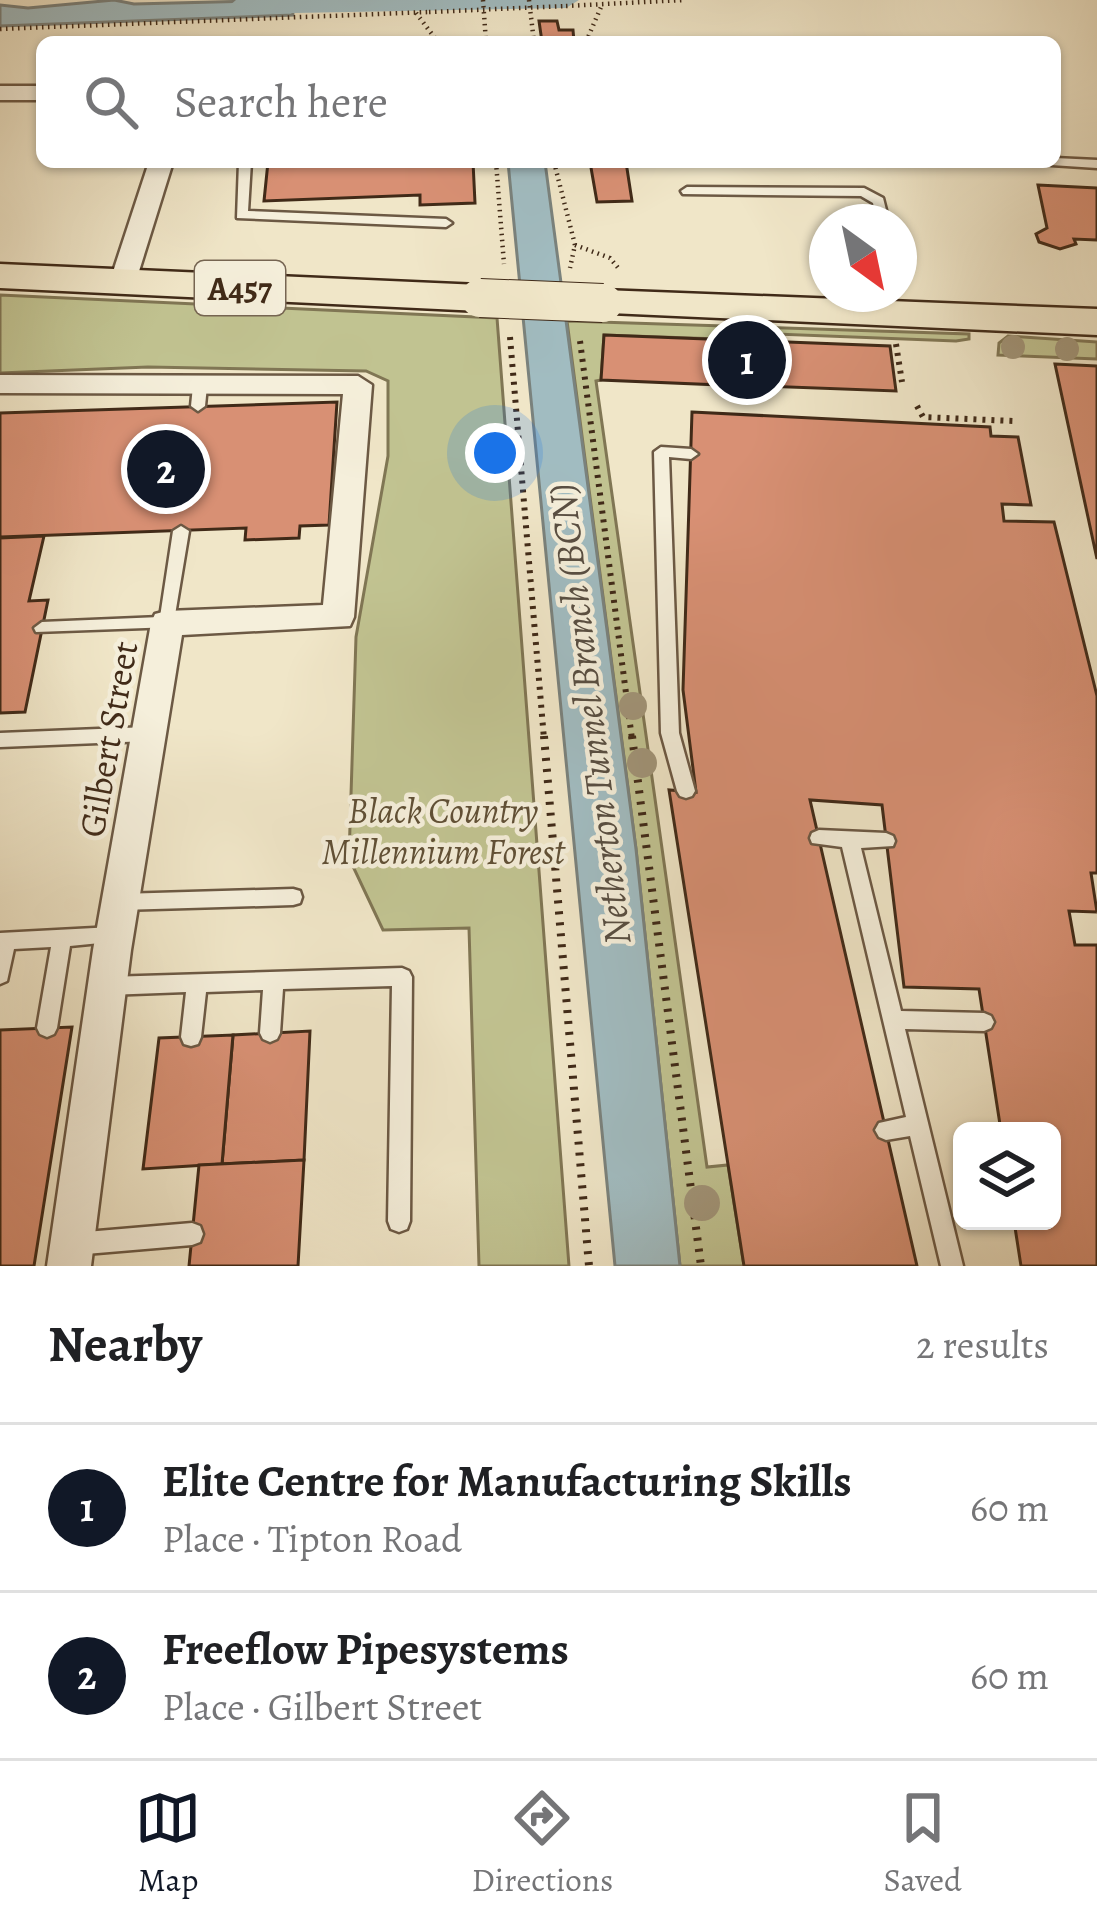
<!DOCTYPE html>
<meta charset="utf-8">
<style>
body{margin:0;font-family:Alegreya,serif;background:#f6f6f6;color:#202124}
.controls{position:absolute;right:36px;bottom:36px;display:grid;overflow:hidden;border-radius:18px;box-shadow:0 3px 9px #0004}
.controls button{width:108px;height:108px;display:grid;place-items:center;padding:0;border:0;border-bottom:3px solid #e0e0e0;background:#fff;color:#202124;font:60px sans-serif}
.compass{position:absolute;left:809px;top:204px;width:108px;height:108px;border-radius:50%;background:#fff;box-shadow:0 3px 9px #0004;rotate:147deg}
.you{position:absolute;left:495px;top:453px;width:42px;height:42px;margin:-30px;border:9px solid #fff;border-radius:50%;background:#1a73e8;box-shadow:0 0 0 18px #1a73e833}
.badge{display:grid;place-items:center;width:78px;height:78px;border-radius:50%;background:#111827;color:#fff;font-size:39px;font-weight:700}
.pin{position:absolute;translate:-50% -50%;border:6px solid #fff;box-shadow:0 3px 12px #0006}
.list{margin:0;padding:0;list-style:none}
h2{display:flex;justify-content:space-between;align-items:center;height:156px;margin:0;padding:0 48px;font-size:51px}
h2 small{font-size:39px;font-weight:400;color:#757577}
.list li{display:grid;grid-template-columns:78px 1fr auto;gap:36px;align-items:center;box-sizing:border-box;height:168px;padding:0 48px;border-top:3px solid #e0e0e0}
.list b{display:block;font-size:45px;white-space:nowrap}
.list p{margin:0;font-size:39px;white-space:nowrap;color:#757577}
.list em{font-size:39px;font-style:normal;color:#757577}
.icon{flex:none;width:66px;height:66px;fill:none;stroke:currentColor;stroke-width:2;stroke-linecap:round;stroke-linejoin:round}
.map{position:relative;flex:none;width:1097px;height:1266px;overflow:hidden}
.search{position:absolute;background:#fff;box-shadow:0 3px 9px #0004;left:36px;right:36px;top:36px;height:132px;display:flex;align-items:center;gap:30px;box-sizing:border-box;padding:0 42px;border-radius:18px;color:#757577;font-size:45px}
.sheet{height:492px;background:#fff}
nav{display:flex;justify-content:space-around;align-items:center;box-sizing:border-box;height:168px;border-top:3px solid #e0e0e0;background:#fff;font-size:33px;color:#757577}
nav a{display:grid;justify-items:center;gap:6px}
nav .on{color:#111827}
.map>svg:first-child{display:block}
.green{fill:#c1c391;stroke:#807654;stroke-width:3}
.water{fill:#a1bcc1;stroke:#7a827d;stroke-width:3}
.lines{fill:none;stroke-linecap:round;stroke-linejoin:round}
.canal{fill:#a1bcc1;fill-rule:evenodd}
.building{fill:#d89074;stroke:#402a18;stroke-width:3}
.service-casing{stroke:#6c5944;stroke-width:5}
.minor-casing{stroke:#6c5944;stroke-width:5}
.primary-casing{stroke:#402a18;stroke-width:5}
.path-far2{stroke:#402a18;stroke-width:4.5;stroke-dasharray:1.5 4.5;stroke-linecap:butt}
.path-far1{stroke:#402a18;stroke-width:6;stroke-dasharray:3 6;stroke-linecap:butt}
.path{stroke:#402a18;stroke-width:8;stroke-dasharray:3 8;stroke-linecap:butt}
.service{fill:#f5efdb;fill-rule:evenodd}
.minor{fill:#f5efdb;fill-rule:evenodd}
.primary{fill:#f0e6c8;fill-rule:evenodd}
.primary-bridge-casing{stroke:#402a18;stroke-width:40;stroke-linecap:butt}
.path-bridge{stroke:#402a18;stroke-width:4.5;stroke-dasharray:1.5 4.5;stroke-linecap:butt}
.primary-bridge{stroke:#f0e6c8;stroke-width:38}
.tree{fill:#a19478}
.labels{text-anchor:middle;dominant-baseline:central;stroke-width:9;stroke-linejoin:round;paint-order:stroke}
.shield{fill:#f5efdb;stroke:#766552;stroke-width:3}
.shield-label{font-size:33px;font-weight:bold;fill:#402a18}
.street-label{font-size:36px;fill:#402a18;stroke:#f5efdb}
.park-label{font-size:36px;font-style:italic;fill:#605036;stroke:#f5efdb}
.water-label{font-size:39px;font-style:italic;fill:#584e42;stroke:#f5efdb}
</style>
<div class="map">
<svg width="1097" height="1266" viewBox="0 0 1097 1266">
<rect width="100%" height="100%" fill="#f0e6c8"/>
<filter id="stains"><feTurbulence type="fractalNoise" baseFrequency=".00167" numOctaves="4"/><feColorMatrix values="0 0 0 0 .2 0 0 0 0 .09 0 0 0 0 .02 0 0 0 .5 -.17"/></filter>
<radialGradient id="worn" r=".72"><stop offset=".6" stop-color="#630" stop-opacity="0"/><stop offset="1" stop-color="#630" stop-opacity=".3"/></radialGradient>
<g class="green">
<path d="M0 295 497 318 569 1266H479L469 928 383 930 349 858 356 637 388 456V381L366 371 148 367 0 373Z"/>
<path d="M567 321 969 334V339L956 341 776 334 775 341 604 335 601 380 596 381 707 1167 728 1165 744 1266H680L636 849Z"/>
<path d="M1008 336 1097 342V359L998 355 999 343Z"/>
</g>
<g class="water">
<path d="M114 0 134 4 292 0 293 15 0 26V5L28 8Z"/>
<path d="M508 162H545L636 849 680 1266H615Z"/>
</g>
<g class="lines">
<path class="canal" d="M579 0 566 8 242 14 229 6 236 0Z"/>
</g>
<g class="building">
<path d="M539 21H557L559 30H573L574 42H542Z"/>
<path d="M268 162H473L475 203 420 205V195L264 201Z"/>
<path d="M590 162H626L632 201 597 202Z"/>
<path d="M1038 185 1097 188V240L1074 239 1076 244 1060 249 1039 242 1036 234 1047 228Z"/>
<path d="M604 335 890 346 896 391 763 386 764 396 745 395 744 386 601 380Z"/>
<path d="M1055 364 1097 366V559Z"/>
<path d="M337 402 329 525 300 526 299 538 245 540 246 528 0 537V413Z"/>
<path d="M692 412 990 427 991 436 1018 437 1031 505 1002 504 1004 521 1054 522 1097 696V873H1091L1097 912 1069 911 1075 945H1097V1266H1021L1014 1221H1052V1131H1001L979 989 904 987 882 805 810 800 917 1266H744L669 790 696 792 683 690Z"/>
<path d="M44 536 29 601 48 600 25 712 0 713V538Z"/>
<path d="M72 1027 34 1266H0V1030Z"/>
<path d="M310 1031 304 1160 222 1164 233 1035Z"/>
<path d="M233 1035 222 1164 143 1169 159 1038Z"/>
<path d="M304 1160 298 1266H189L199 1165Z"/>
</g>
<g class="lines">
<g class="service-casing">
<g id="service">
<path d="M1055 158 1097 160V168L1051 165 1049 162H1055Z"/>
<path d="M239 162H251L248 211 446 219 452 223 446 227 237 218Z"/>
<path d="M687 187 864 188 883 198 889 222H877L873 203 861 196 683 194 681 191Z"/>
<path d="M200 381 207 386 205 406 198 411 191 406 193 386Z"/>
<path d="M661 447 691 449 698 454 691 459 669 457 679 733 695 791 692 796 686 798 680 796 677 791 661 733 654 452Z"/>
<path d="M181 526 189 531 173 627 36 632 34 628 42 622 160 617 173 531Z"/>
<path d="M148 727 154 729 157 734 154 739 148 741 0 747V733Z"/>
<path d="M819 830 886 833 893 836 895 841 893 846 861 848 901 1011 984 1013 991 1016 994 1022 991 1028 984 1031 905 1029 963 1266H941L910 1136 886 1140 879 1137 875 1130 879 1123 906 1117 842 847 812 843 810 838 812 833Z"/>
<path d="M293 889 300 891 302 897 300 903 293 905 120 910 113 908 111 902 113 896 120 894Z"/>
<path d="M113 927 120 929 123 935 120 941 70 946 57 1028 54 1034 47 1037 40 1034 37 1028 51 947 14 949 7 981 0 984V933Z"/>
<path d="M402 968 409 971 412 977 410 1221 407 1229 399 1232 391 1229 388 1221 392 986 283 989 280 1033 277 1039 270 1042 263 1039 260 1033 263 990 206 992 201 1037 198 1044 191 1046 184 1044 181 1037 186 992 107 995 100 992 97 986 100 980 107 977Z"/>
<path d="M192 1223 200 1226 203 1234 200 1242 192 1245 74 1255 66 1252 63 1244 66 1236 74 1233Z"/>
</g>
</g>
<g class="minor-casing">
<g id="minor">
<rect x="0" y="86" width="42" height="14"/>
<path d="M149 162H173L135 284 122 292 109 284Z"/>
<path d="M0 375 358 376 372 385 354 617 350 626 182 635 131 950 91 1266H47L93 950 151 623 155 614 167 611 323 605 343 394 0 393Z"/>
</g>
</g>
<g class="primary-casing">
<g id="primary">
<path d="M0 264 480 285 495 289 501 298 495 307 480 311 0 288Z"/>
<path d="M603 290 1097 309V335L588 312 582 303 588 294Z"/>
</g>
</g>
<g class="path-far2">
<path d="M483 0 486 42"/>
<path d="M529 0 534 42"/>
<path d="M566 6 684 0"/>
<path d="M416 13 438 42"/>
<path d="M0 29 429 12"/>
<path d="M586 42 601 7"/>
<path d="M496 162 504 264"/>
<path d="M554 162 575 245 570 268"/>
<path d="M575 245 610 258 619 269"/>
</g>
<g class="path-far1">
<path d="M510 337 544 739"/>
<path d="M580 341 632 739"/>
<path d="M896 344 902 382"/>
<path d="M917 406 923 417 1013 421"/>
</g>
<g class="path">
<path d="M544 736 589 1266"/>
<path d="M632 736 701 1266"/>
</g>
<use href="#service" class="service"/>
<use href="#minor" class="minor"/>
<use href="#primary" class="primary"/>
<g class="primary-bridge-casing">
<path id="primary-bridge" d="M480 298 603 303"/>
</g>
<path class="path-bridge" d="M429 12 566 6"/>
<use href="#primary-bridge" class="primary-bridge"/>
</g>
<g class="tree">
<circle cx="1013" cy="347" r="12"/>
<circle cx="1067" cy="349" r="12"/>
<circle cx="633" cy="706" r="14"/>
<circle cx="642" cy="763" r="15"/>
<circle cx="702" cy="1203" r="18"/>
</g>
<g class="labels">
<rect class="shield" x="195" y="261" width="90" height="54" rx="9"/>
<g class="shield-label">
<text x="240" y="288">A457</text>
</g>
<g class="street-label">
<text transform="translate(108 739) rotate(-80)">Gilbert Street</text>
</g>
<g class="park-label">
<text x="443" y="810">Black Country<tspan x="443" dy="41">Millennium Forest</tspan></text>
</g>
<g class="water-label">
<text transform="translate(589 714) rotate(-97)">Netherton Tunnel Branch (BCN)</text>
</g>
</g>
<rect width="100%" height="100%" filter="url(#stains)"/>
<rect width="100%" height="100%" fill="url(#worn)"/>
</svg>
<div class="controls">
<button><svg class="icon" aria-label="layers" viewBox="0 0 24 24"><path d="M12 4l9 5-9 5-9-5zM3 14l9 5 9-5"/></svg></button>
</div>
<svg class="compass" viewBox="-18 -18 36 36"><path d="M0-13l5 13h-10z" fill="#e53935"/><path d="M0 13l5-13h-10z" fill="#757577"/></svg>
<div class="you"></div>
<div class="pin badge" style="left:747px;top:360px">1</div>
<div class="pin badge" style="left:166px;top:469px">2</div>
<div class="search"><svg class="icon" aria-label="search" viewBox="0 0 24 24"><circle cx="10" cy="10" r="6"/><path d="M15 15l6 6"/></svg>Search here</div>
</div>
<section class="sheet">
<h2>Nearby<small>2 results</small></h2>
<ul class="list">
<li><span class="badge">1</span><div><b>Elite Centre for Manufacturing Skills</b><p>Place · Tipton Road</p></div><em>60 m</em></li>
<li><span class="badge">2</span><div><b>Freeflow Pipesystems</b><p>Place · Gilbert Street</p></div><em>60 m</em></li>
</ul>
</section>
<nav>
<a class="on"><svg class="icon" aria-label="map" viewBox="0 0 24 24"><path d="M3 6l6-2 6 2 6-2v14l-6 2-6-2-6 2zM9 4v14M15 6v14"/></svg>Map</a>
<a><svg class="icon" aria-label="directions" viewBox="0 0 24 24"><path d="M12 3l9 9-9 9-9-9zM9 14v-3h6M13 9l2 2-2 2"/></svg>Directions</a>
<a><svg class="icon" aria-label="saved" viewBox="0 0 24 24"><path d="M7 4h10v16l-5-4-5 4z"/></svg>Saved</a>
</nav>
